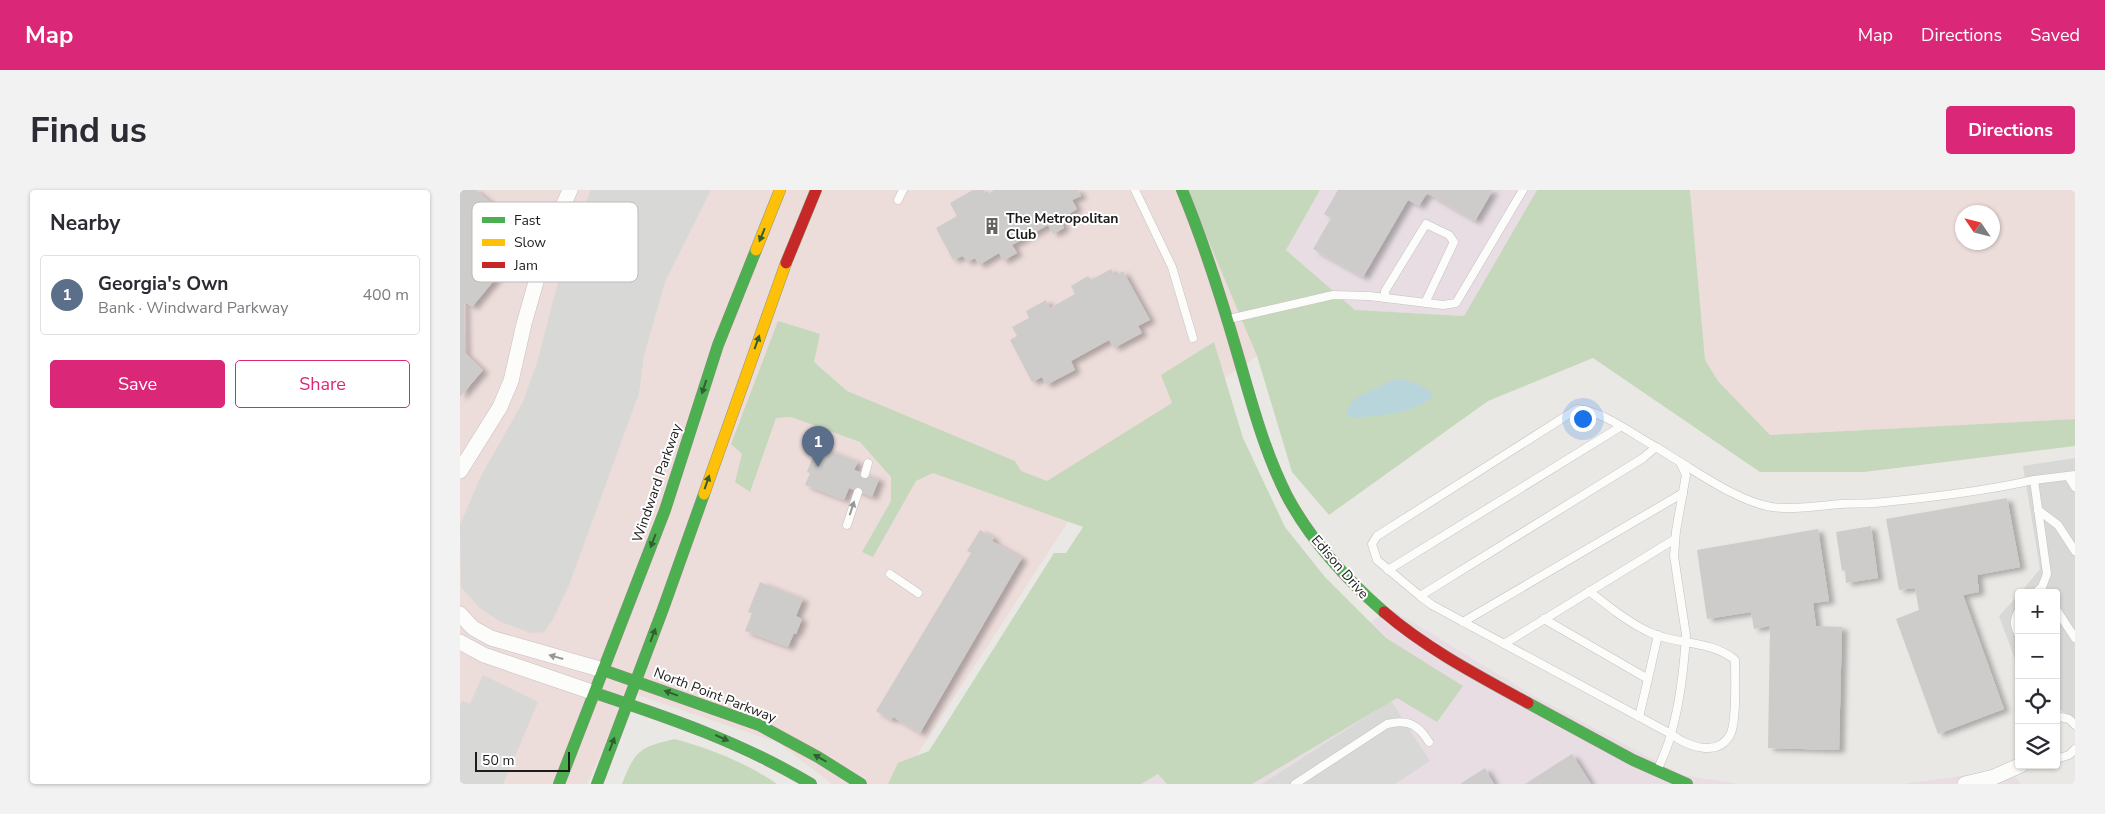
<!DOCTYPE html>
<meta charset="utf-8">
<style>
body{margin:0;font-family:"Nunito Sans",sans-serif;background:#f2f2f3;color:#2b2b33}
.controls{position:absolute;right:15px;bottom:15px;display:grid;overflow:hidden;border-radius:5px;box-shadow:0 1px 4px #0004}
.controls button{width:45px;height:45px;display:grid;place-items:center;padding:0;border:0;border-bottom:1px solid #e1e1e2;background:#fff;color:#2b2b33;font:25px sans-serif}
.compass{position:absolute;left:1495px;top:15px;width:45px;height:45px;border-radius:50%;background:#fff;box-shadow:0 1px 4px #0004;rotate:305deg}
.scale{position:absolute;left:15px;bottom:12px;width:95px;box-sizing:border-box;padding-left:5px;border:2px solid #1c1c1c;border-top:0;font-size:14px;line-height:18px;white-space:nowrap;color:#1c1c1c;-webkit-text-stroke:4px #fff;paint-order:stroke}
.you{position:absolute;left:1122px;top:228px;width:18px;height:18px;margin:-12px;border:4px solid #fff;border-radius:50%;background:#1a73e8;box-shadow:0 0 0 8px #1a73e833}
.badge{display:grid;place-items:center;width:32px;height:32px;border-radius:50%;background:#db2777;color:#fff;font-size:16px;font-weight:700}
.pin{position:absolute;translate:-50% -41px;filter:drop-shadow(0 1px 2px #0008)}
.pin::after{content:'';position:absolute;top:26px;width:18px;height:15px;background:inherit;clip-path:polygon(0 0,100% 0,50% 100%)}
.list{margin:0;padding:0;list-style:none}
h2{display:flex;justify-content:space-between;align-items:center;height:65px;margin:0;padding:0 20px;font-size:21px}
h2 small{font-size:16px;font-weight:400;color:#7c7c81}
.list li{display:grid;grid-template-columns:32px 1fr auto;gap:15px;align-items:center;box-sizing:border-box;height:80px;margin:0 10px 10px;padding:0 10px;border:1px solid #e1e1e2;border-radius:5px}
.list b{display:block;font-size:19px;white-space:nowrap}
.list p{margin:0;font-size:16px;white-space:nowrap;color:#7c7c81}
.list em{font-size:16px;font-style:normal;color:#7c7c81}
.actions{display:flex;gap:10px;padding:15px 20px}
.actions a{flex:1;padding:11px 0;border:1px solid #db2777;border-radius:5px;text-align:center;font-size:18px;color:#db2777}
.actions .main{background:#db2777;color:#fff}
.icon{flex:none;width:28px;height:28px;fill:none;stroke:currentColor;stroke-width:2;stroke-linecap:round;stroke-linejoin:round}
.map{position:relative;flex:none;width:1615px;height:594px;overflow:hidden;border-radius:5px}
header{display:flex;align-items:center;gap:30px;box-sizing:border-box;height:70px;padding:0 25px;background:#db2777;color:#fff}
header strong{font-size:24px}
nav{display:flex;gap:28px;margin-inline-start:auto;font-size:18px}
.intro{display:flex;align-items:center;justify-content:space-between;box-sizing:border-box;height:120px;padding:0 30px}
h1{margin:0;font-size:35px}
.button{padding:12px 22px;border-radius:5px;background:#db2777;color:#fff;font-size:18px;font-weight:700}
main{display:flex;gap:30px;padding:0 30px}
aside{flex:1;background:#fff;border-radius:5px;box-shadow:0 1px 4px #0004}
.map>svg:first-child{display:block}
.commercial{fill:#ecdcda;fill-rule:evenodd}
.industrial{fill:#e7dde3}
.religious{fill:#d8d8d6}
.forest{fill:#c6d8bb}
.water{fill:#b9d5dc}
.building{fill:#ceccca;filter:url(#shadow)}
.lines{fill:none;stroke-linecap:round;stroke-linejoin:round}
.lane-casing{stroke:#c3c2c1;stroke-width:9}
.street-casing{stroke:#c3c2c1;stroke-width:16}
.fast-casing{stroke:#91927e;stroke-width:12}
.slow-casing{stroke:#91927e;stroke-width:12}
.jam-casing{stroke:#91927e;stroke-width:12}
.lane{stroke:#fcfcfb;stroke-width:8}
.street{stroke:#fcfcfb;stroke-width:15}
.fast{stroke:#4caf50;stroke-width:11}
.slow{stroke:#ffc107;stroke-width:11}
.jam{stroke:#c62828;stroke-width:11}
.oneway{fill:#325e33}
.oneway2{fill:#979797}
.labels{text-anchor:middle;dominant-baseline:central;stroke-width:4;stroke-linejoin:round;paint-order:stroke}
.poi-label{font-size:14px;font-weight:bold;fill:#1c1c1c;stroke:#fff;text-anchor:start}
.street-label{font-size:14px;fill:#1c1c1c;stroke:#fff}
.key{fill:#fff;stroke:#bbb;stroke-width:1}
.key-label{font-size:14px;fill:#1c1c1c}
</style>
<header>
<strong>Map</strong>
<nav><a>Map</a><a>Directions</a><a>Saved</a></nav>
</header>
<div class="intro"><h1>Find us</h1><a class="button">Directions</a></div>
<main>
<aside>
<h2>Nearby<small></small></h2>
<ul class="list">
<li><span class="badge" style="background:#5c6f8a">1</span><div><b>Georgia's Own</b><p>Bank · Windward Parkway</p></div><em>400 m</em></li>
</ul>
<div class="actions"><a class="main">Save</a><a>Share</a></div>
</aside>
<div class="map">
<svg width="1615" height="594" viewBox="0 0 1615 594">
<defs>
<filter id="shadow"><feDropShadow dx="5.5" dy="3" stdDeviation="2.5" flood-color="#0004"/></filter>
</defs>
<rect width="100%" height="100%" fill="#eae8e5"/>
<g class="commercial">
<path d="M0 0H727L797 166 594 303 613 324 438 594H372L319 553 166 501 144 557 127 594H0Z"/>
<path d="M1230 0H1615V229L1310 245 1258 191 1245 170ZM1502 22H1532V52H1502Z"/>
</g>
<g class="industrial">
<path d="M860 0H1077L1004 126 895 120 826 60Z"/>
<path d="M931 419 1072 505 1222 585 1280 594H654Z"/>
<path d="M1549 578 1561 594H1444L1542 580Z"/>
</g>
<g class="religious">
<path d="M131 0H251L205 92 184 165 179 203 109 395 93 429 84 442 71 443 41 432 20 418 1 397 0 335 21 286 62 214 77 173 108 54Z"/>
<path d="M1615 268V528L1596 518V403H1560L1580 379 1563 276Z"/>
<path d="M1559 404V480L1539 426Z"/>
<path d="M23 485 78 512 43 594H0V516L2 511 10 514Z"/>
<path d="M931 511 970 571 935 594H802Z"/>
</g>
<g class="forest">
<path d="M727 0H860L826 60 895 120 1004 126 1077 0H1230L1245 170 1258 191 1310 245 1615 229V256L1404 282H1300L1133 168 1028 211 869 325 832 282 797 166Z"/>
<path d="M318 131 360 144 354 172 387 201 555 271 561 281 587 291 712 213 701 185 754 152 783 248 825 337 865 387 926 448 1003 496 977 532 937 508 792 594H707L698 584 681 594H428L438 573 469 561 594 363H606L623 337 473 283 456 291 413 367 402 362 431 311V287L400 252 331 227 316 228 290 302 275 292 282 264 271 254Z"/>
<path d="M215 549C251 559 287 573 317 594H162C175 560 180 557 215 549Z"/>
</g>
<path class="water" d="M934 189C945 188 962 195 971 202L972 207C950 225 920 225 893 228L888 226 886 221 894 209Z"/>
<g class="building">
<path d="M0 0H16L70 47 12 117 4 111 5 163 23 180 0 207Z"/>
<path d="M513 0H523L526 5 534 0H618L621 6 612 10 617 19 600 29 604 38 593 44 588 35 552 55 557 63 543 71 539 63 519 75 515 68 507 72 503 66 493 70 476 38 497 26 490 13Z"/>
<path d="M878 0H1033L1015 31 967 3 959 16 948 10 903 87 853 59 871 28 864 24Z"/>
<path d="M651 79 655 86 663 81 690 130 678 136 682 143 654 158 649 150 611 171 615 180 586 195 582 187 572 192 550 150 557 146 552 137 569 128 566 121 586 110 590 118 615 104 611 96 628 86 631 90Z"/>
<path d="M357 256 398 272 394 280 419 289 412 307 389 298 384 310 345 295 350 283 347 282Z"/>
<path d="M1547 308 1560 377 1517 385 1519 402 1503 405 1544 519 1478 544 1436 429 1459 420 1455 398 1439 400 1426 329Z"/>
<path d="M1411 336 1418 388 1386 393 1385 380 1382 381 1376 342Z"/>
<path d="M1358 339 1369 411 1353 413 1356 436 1382 437 1379 560 1308 558 1310 436 1294 439 1291 422 1247 429 1237 360Z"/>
<path d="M520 340 534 348 532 351 562 368 460 543 433 527 431 530 416 521 511 363 507 361Z"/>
<path d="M300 392 343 409 336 426 342 429 336 444 334 443 328 457 285 441 292 423 288 422Z"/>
<path d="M1112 564 1131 594H1065Z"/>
<path d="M1025 578 1034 594H1000Z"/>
</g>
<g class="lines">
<g class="lane-casing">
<g id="lane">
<path d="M675 0 712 77 733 148"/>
<path d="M438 10 443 0"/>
<path d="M925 108V101L966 34 989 45 994 52 965 113"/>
<path d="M769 129 873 105 909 106 983 115 996 113 1063 0"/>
<path d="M1220 272C1246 288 1281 312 1312 317 1335 320 1358 316 1381 314 1392 313 1404 314 1415 313 1468 308 1522 302 1574 290L1587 384 1582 397 1575 403"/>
<path d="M405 284 408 273"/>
<path d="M1608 286 1615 297"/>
<path d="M1574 290 1615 285"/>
<path d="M1578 320 1598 335 1615 361"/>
<path d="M387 335 398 302"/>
<path d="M928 380 1160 237"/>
<path d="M430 384 458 403"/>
<path d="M1129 401C1148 416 1169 433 1191 443 1218 455 1251 450 1275 470 1275 486 1277 533 1270 545 1257 568 1227 556 1211 544L972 415 960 406 1183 268 1196 257 1220 272 1226 285 1216 341 1214 366 1226 445C1224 478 1220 513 1211 544 1208 557 1202 569 1197 581"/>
<path d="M960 406 917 370 912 354 917 346 1117 219C1141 220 1174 245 1196 257"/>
<path d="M1596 419 1615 448"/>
<path d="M1559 420C1553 430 1554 436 1559 446"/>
<path d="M1084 429 1188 489 1198 445"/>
<path d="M1003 432 1223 303"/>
<path d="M1044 454 1215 349"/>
<path d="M1596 526 1609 529 1615 535"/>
<path d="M1179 527 1188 489"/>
<path d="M1596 569 1609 565 1615 559"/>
<path d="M835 594 927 534C947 529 958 534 969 552"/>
</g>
</g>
<g class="street-casing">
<g id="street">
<path d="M0 281 40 217 51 191 64 134 87 53 110 0"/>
<path d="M0 424 13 438 31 448 143 480"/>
<path d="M0 452 24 465 135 503"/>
<path d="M1505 594 1534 587 1561 575"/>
</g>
</g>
<g class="fast-casing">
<g id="fast">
<path d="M722 0C744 53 761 107 777 162 791 210 804 261 827 306 851 351 886 389 924 422"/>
<path d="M143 480 299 535 358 567 401 594"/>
<path d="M135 503C210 528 283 553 351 594"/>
<path d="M1068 513 1173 570 1227 594"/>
<path d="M99 594 205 320 258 155 296 60"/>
<path d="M137 594 203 419 244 304"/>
</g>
</g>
<g class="slow-casing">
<g id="slow">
<path d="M296 60 320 0"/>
<path d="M244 304 326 73"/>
</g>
</g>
<g class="jam-casing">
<g id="jam">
<path d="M326 73 356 0"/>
<path d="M924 422C967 459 1019 486 1068 513"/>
</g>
</g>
<use href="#lane" class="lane"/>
<use href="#street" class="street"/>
<use href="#fast" class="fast"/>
<use href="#slow" class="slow"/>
<use href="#jam" class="jam"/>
</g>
<defs><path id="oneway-solid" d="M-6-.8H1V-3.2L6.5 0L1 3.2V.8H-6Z" transform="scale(1.25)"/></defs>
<g class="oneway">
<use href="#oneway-solid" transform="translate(302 45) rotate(112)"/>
<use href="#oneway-solid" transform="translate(297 152) rotate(-70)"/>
<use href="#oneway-solid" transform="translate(244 197) rotate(108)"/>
<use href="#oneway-solid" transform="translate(247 292) rotate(-71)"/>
<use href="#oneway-solid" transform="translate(193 351) rotate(111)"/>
<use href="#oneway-solid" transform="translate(193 445) rotate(-69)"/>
<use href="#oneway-solid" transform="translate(211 503) rotate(-160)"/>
<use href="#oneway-solid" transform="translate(262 548) rotate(24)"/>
<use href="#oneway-solid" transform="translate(152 554) rotate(-69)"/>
<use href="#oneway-solid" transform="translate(360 568) rotate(-150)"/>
</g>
<g class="oneway2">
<use href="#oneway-solid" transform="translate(392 318) rotate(-72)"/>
<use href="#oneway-solid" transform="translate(96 467) rotate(-164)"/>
</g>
<defs>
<g id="building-bare" transform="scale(1.35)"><path d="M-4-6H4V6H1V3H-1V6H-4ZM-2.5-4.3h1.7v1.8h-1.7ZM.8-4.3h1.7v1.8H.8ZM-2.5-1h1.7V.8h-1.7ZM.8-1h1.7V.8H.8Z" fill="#646362" stroke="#fff" stroke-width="2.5" paint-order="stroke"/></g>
</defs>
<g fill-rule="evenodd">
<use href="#building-bare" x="532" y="36"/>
</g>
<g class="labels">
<g class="poi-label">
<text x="546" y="28">The Metropolitan<tspan x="546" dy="16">Club</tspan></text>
</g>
<g class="street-label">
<text transform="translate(197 293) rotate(-71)">Windward Parkway</text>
<text transform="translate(880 377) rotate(49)">Edison Drive</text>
<text transform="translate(255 505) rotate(21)">North Point Parkway</text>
</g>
</g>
<rect x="12" y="12" width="166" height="80" rx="8" class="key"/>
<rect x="22" y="27" width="23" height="6" fill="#4caf50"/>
<rect x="22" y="49" width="23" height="7" fill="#ffc107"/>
<rect x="22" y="72" width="23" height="6" fill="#c62828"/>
<g class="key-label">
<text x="54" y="35">Fast</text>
<text x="54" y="57">Slow</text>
<text x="54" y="80">Jam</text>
</g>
</svg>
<div class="controls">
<button>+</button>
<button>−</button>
<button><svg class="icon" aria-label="locate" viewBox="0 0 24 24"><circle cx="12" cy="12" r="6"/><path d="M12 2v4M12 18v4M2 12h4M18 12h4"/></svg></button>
<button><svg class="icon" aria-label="layers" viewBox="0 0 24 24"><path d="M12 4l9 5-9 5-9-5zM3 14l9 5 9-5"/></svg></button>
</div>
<svg class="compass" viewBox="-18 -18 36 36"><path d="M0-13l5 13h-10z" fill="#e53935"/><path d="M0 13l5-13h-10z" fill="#7c7c81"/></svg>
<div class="scale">50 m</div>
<div class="you"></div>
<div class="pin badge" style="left:358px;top:277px;background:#5c6f8a">1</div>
</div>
</main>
